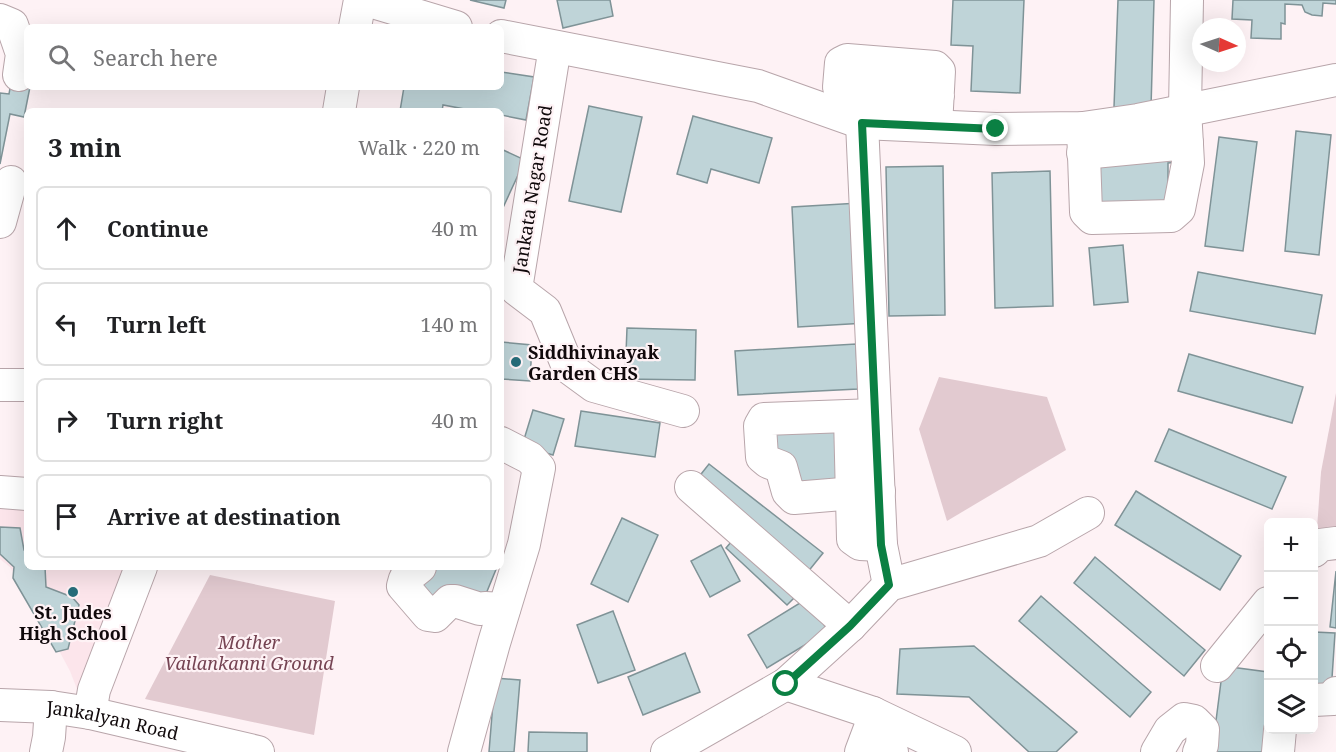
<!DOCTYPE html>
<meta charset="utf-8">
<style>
body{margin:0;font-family:"Noto Serif",serif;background:#f2f2f2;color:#202124}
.controls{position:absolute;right:18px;bottom:18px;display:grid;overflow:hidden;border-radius:9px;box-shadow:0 6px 24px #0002}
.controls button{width:54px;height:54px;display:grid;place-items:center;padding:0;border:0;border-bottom:2px solid #e0e0e0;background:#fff;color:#202124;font:30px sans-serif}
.compass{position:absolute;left:1192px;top:18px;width:54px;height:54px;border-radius:50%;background:#fff;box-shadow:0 6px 24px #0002;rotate:93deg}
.stop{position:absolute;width:18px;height:18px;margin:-14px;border:4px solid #0b8043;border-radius:50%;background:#fff}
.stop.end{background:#0b8043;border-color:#fff;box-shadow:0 2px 6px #0008}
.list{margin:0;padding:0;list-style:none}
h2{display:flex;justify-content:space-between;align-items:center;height:78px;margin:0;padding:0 24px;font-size:26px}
h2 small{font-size:20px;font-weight:400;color:#757577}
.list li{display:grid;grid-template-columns:39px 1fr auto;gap:18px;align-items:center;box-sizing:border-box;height:84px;margin:0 12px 12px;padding:0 12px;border:2px solid #e0e0e0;border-radius:9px}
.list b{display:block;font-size:22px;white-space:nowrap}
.list em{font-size:20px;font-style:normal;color:#757577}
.icon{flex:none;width:33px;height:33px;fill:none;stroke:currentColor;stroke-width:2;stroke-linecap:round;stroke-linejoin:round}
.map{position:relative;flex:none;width:1336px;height:752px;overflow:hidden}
.search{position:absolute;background:#fff;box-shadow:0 6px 24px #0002;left:24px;top:24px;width:480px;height:66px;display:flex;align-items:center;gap:15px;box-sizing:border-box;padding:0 21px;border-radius:9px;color:#757577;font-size:22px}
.panel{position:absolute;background:#fff;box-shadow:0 6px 24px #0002;left:24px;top:108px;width:480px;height:462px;border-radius:9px}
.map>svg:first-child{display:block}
.built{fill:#fce5eb}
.green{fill:#e2cad0}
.building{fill:#bfd4d8;stroke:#7f9397;stroke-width:1.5}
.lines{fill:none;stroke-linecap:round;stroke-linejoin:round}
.minor-casing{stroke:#b8a5aa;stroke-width:34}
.minor{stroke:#fff;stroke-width:32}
.route{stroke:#0b8043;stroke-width:8}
.poi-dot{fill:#266d7a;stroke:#fef2f5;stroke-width:2}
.labels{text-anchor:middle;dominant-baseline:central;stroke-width:4.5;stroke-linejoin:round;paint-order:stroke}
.street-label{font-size:18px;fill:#10090b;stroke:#fef2f5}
.poi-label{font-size:18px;font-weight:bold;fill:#10090b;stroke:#fef2f5;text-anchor:start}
.park-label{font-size:18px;font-style:italic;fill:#754352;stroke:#fef2f5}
</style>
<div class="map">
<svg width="1336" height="752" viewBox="0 0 1336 752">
<rect width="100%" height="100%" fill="#fef2f5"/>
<path class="built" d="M0 504H27V567H130L82 702 70 671 41 617 10 567 0 559Z"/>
<g class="green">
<path d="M939 377 1047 397 1066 450 947 521 919 429Z"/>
<path d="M1336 393V531L1317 529 1321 472Z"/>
<path d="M210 575 335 601 314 735 145 699Z"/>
</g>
<g class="building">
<path d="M470 0H506L504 8Z"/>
<path d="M557 0H610L613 16 563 28Z"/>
<path d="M953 0H1024L1020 93 971 91 973 46 951 45Z"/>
<path d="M1118 0H1154L1151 108 1114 107Z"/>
<path d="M1233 0H1336V4L1323 3 1322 16 1312 15 1305 12 1302 5 1285 4V24L1281 23V39L1251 38 1252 20 1232 19Z"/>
<path d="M501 72 534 77 526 120 501 115V111H475L443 105 442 111H400L404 87H501Z"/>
<path d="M11 83 30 87 24 117 10 114 0 164V93L9 94Z"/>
<path d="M589 106 642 117 621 212 569 201Z"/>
<path d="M693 116 772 138 759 183 711 169 707 183 677 174Z"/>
<path d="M1296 131 1331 135 1319 255 1285 251Z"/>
<path d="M1219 137 1257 142 1243 251 1205 246Z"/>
<path d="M501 149 525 160 501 212Z"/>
<path d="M1180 151V162L1168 163V211L1091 212 1088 157Z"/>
<path d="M943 166 945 315 889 316 886 167Z"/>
<path d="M1050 171 1053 306 995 308 992 173Z"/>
<path d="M859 203 866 323 798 327 792 207Z"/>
<path d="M1123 245 1128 302 1094 305 1089 248Z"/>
<path d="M1198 272 1322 295 1315 334 1190 311Z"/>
<path d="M627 328 696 330 695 380 625 379Z"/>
<path d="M501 342 532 345 530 381 501 379Z"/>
<path d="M856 344 858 389 738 395 735 351Z"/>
<path d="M1189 354 1303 387 1292 423 1178 391Z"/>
<path d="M533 410 564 419 553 455 522 446Z"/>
<path d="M581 411 660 423 655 457 575 446Z"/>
<path d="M766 424 845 426 850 490 795 492Z"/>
<path d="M1169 429 1286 477 1272 509 1155 461Z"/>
<path d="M709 464 823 553 807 573 694 483Z"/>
<path d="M1136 491 1241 556 1220 590 1115 525Z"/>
<path d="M622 518 658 535 628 602 591 584Z"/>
<path d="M0 527 20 528 24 550H27V567H45L46 587 72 597 79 605 68 649 56 652 13 578 14 567 0 554Z"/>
<path d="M737 535 799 593 787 605 726 548Z"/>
<path d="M721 545 740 581 710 597 691 561Z"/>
<path d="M1095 557 1205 650 1184 676 1074 583Z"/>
<path d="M430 567H497L481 606 430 614 406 583Z"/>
<path d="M1336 571V628L1330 627Z"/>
<path d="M1041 596 1151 692 1130 717 1019 621Z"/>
<path d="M808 598 828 631 767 668 748 635Z"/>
<path d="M613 611 635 670 598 683 577 625Z"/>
<path d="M1314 632 1335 633 1331 693 1314 692Z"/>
<path d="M974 646 1077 732 1056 752H1029L969 697 897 694 900 649Z"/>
<path d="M685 653 700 692 643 715 628 677Z"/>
<path d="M1223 666 1268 672V752H1212Z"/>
<path d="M495 678 520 680 514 752H489Z"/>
<path d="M529 732 587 733V752H528Z"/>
</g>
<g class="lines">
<g class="minor-casing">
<g id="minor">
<path d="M366 0 456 27"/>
<path d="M0 20 12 25 22 54 19 75"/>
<path d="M355 27 360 0"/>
<path d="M501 36 758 86 862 123 996 129 1083 128 1138 120 1336 80"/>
<path d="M555 47 516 289 545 311 568 367 594 386 683 411"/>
<path d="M339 111 343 87"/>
<path d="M862 123 881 545 889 585"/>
<path d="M936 126 939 71 935 67 847 60 841 63 839 87 844 92 938 96"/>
<path d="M1083 128 1086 212 1092 218 1171 216 1179 209 1188 163 1185 109 1187 0"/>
<path d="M1083 153 1187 143"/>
<path d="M0 222 11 182"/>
<path d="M0 385H27"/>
<path d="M875 415 764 419 760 426 762 457 768 462 781 467 788 492 794 498 879 491"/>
<path d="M850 416 853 539 860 544 881 545"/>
<path d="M691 487 850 626"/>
<path d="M0 492 27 494"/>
<path d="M1314 551 1320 545 1336 543"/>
<path d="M420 567 405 579 403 586 428 615 435 616 450 601H455L480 609 485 608 504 609"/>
<path d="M1217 666 1268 603"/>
<path d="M786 684 873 713 955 752"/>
<path d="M1314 700 1333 699 1336 693"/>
<path id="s1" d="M0 705 51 707 90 713 258 752"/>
<path d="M90 713 94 690 141 567"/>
<path d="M866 740 892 752"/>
<path d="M46 752 49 737 51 707"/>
<path d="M464 752 494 643 524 544 539 468 530 458 501 443"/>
<path d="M667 752 786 684 850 626 889 585 1039 541 1088 513"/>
<path d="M861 752 870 728 873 713"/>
<path d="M1157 752 1170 730 1184 719 1194 721 1203 730 1202 745 1199 752"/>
<path d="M1278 752 1280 730"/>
</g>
</g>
<use href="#minor" class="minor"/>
</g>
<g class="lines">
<path class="route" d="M786 684 850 626 889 585 881 545 862 123 996 129"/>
</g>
<g class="poi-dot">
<circle cx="516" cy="362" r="6"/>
<circle cx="73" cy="592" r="6"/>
</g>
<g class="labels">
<g class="street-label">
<text transform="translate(532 189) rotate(-81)">Jankata Nagar Road</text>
<text stroke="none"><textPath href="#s1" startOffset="114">Jankalyan Road</textPath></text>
</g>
<g class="poi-label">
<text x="528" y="352">Siddhivinayak<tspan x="528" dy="21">Garden CHS</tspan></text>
<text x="73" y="612" text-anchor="middle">St. Judes<tspan x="73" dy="21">High School</tspan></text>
</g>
<g class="park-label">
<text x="249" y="642">Mother<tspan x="249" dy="21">Vailankanni Ground</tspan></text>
</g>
</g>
</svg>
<div class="controls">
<button>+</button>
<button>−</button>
<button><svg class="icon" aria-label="locate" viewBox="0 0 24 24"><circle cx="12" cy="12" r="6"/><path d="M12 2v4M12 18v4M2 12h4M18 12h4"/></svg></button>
<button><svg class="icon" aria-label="layers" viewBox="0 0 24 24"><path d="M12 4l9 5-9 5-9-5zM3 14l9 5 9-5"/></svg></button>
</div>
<svg class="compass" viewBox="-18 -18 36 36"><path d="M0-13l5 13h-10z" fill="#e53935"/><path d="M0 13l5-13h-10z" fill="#757577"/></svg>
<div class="stop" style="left:786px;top:684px"></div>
<div class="stop end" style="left:996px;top:129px"></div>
<div class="search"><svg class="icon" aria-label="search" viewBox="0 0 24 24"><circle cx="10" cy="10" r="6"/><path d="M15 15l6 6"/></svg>Search here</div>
<section class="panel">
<h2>3 min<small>Walk · 220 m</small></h2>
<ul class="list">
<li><svg class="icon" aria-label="ahead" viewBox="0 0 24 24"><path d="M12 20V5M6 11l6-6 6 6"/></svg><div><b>Continue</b></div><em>40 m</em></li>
<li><svg class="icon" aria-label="left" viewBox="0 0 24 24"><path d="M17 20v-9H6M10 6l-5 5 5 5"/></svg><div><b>Turn left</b></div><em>140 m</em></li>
<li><svg class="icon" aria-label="right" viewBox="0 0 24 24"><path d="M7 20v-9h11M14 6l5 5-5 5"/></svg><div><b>Turn right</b></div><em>40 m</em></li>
<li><svg class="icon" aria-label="arrive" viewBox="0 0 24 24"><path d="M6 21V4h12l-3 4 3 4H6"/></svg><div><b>Arrive at destination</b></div></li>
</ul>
</section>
</div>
